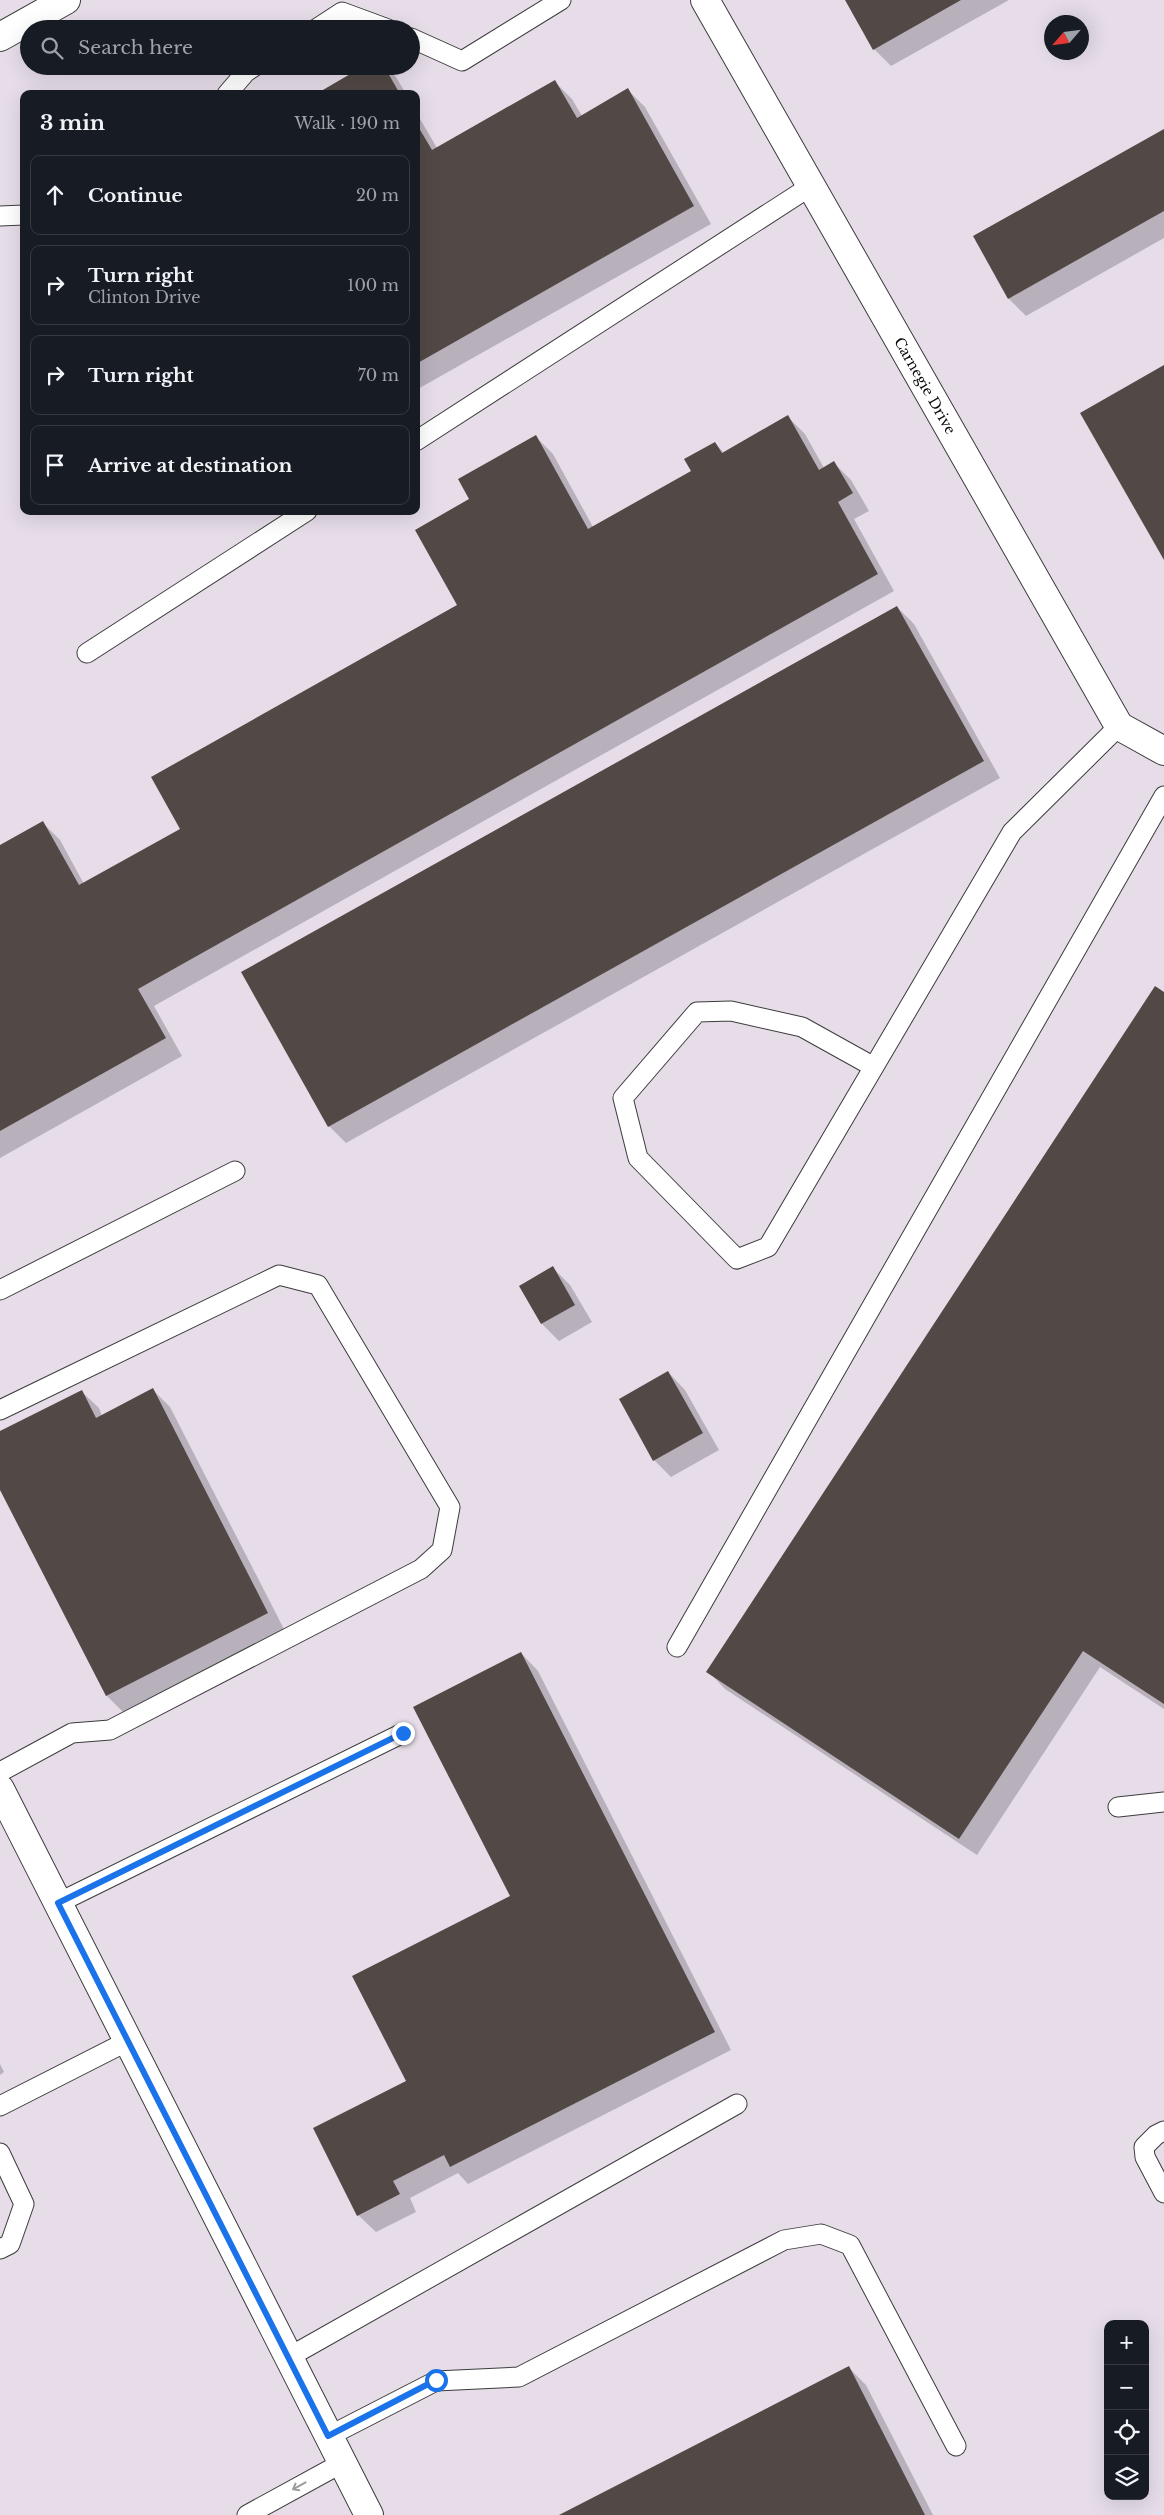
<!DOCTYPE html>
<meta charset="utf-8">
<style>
body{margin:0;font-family:"Libre Baskerville",serif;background:#20242c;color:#f1f3f6}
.controls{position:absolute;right:15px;bottom:15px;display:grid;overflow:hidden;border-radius:10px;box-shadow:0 5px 20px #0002}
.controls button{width:45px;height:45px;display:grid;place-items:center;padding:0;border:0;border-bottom:1px solid #363941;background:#171b24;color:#f1f3f6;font:25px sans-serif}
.compass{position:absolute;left:1044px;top:15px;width:45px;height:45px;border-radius:50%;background:#171b24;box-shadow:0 5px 20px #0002;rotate:242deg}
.stop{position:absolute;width:15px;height:15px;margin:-11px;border:4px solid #1a73e8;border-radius:50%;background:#fff}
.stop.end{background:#1a73e8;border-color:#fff;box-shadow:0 1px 5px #0008}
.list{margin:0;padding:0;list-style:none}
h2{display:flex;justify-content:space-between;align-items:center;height:65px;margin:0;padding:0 20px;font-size:21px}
h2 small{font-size:16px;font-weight:400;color:#9ea1a6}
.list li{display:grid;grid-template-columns:32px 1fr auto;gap:15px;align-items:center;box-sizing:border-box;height:80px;margin:0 10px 10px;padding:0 10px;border:1px solid #363941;border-radius:10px}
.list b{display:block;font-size:19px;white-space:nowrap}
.list p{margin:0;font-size:16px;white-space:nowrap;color:#9ea1a6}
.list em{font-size:16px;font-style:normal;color:#9ea1a6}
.icon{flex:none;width:28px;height:28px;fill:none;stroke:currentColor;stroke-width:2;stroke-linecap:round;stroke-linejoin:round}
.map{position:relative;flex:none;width:1164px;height:2515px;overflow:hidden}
.search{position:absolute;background:#171b24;box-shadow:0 5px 20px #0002;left:20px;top:20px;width:400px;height:55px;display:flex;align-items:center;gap:12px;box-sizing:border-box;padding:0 18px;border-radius:28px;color:#9ea1a6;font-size:19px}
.panel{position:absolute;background:#171b24;box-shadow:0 5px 20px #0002;left:20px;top:90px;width:400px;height:425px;border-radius:10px}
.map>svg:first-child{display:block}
.industrial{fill:#e6dde9;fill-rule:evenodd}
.shadow{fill:#0003}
.building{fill:#524946}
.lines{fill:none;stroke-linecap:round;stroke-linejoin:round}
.lane-casing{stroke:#3c3c3c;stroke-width:21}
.street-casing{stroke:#3c3c3c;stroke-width:30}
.lane{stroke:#fff;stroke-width:19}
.street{stroke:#fff;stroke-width:28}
.oneway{stroke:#9d9d9d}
.route{stroke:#1a73e8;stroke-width:6}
.labels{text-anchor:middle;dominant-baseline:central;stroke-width:5;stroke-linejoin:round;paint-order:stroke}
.street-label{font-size:14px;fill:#090909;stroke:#fff}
</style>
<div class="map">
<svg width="1164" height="2515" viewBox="0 0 1164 2515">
<rect width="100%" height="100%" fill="#fff6e6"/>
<path class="industrial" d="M0 0H1164V2515H0ZM1052 22H1082V52H1052ZM29 29H411V66H29ZM24 94H416V511H24ZM1108 2324H1145V2496H1108Z"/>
<g class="shadow">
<path d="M846 0H1009L891 66 874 49Z"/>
<path d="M367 66H386L396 77 406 94H318Z"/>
<path d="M555 82 572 99 582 116 628 90 645 107 711 224 416 390V112L437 148Z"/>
<path d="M1164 130V238L1026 316 1009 299 975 237Z"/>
<path d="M788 417 805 434 824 468 834 463 851 480 869 511 854 519 894 591 154 1006 182 1056 0 1158V847L43 823 60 840 84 884 182 829 459 605 471 500 536 437 553 454 593 527 693 471 715 443 724 453Z"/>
<path d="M193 511H203L196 515Z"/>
<path d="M897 607 914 624 1000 778 346 1143 329 1126 243 972Z"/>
<path d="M1164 993V1709L1100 1667 977 1855 725 1689 708 1671Z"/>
<path d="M553 1268 570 1285 592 1322 559 1341 542 1324Z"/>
<path d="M668 1372 685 1390 719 1450 671 1477 654 1460Z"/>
<path d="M153 1390 170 1407 285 1631 124 1713 107 1696 0 1487V1433L81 1391 99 1408 102 1416Z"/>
<path d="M521 1653 538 1671 731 2050 468 2184 458 2173 410 2198 416 2212 376 2232 358 2215 408 2082 512 1896Z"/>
<path d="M0 2064 4 2072 0 2075Z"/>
<path d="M849 2368 866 2385 933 2515H562Z"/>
</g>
<g class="building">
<path d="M845 0H961L873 50Z"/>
<path d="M364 66H384L400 94H316Z"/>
<path d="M555 80 577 118 628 88 694 206 416 364V123L432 150Z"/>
<path d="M1164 129V211L1008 299 973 236Z"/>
<path d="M1164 365V560L1080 413Z"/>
<path d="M788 415 819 470 834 461 853 493 838 502 878 574 138 989 166 1038 0 1131V845L43 821 79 885 180 829 151 777 457 605 415 530 469 499 458 479 536 435 588 529 691 471 684 459 715 442 722 453Z"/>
<path d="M897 606 984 761 328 1127 241 972Z"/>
<path d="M1155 986 1164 992V1704L1083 1651 959 1839 706 1672Z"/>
<path d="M553 1266 575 1305 541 1324 519 1286Z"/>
<path d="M668 1371 703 1433 653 1461 619 1399Z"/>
<path d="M153 1388 268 1613 106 1696 0 1490V1431L82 1390 96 1418Z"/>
<path d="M521 1652 715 2032 450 2167 444 2155 393 2181 400 2194 357 2216 313 2128 406 2081 352 1976 510 1896 413 1707Z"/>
<path d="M849 2366 925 2515H559Z"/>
</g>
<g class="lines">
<g class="lane-casing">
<g id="lane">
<path d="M316 29 342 12 388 29"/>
<path d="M411 38 462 61 561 0"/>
<path d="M227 94 246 72 255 66"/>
<path d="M0 216 24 215"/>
<path d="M416 441 811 186"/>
<path d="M87 653 307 511"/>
<path d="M874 1067 802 1027 731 1011 697 1012 623 1098 638 1158 737 1259 768 1247 1012 832 1119 726"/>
<path d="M0 1290 235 1171"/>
<path d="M0 1410 279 1275 318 1285 450 1507 442 1550 421 1569 110 1730 72 1733 0 1772"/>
<path d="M677 1647 1164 796"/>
<path d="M1118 1807 1164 1802"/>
<path d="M58 1903 403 1733"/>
<path d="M0 2106 128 2041"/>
<path d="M1164 2131 1156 2135 1144 2147 1145 2157 1164 2193"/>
<path d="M0 2153 24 2204 10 2244 0 2249"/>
<path d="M289 2357 737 2104"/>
<path d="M329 2436 436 2381 519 2377 784 2240 821 2234 850 2245 956 2446"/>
<path d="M247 2515 342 2463"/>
</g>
</g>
<g class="street-casing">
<g id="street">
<path id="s1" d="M705 0 1119 726 1164 751"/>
<path d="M0 37 66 0"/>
<path d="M0 1789 369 2515"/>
</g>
</g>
<use href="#lane" class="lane"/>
<use href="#street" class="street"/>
</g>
<defs><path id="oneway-shaft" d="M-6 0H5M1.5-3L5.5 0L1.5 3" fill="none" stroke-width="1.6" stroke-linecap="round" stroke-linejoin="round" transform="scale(1.25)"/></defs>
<use class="oneway" href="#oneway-shaft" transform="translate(299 2486) rotate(151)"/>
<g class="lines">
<path class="route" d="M403 1733 58 1903 328 2436 436 2380"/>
</g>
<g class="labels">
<g class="street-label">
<text stroke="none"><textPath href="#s1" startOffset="444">Carnegie Drive</textPath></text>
</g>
</g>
</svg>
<div class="controls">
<button>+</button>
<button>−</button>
<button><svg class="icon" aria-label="locate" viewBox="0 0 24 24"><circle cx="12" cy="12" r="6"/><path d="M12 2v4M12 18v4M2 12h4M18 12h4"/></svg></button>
<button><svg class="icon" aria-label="layers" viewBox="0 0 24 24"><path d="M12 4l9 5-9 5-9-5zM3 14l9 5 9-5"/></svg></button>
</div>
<svg class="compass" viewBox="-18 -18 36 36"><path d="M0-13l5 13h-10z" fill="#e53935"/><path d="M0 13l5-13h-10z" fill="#9ea1a6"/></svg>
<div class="stop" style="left:436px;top:2380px"></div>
<div class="stop end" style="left:403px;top:1733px"></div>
<div class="search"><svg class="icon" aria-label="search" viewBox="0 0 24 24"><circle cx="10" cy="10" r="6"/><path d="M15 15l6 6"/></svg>Search here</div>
<section class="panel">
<h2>3 min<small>Walk · 190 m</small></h2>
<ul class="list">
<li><svg class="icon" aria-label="ahead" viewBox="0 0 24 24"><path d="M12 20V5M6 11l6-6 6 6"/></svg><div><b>Continue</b></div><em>20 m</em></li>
<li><svg class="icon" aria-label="right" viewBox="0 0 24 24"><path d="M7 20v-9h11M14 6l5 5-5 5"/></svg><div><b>Turn right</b><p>Clinton Drive</p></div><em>100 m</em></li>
<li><svg class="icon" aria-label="right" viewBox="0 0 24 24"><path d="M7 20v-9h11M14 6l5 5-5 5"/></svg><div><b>Turn right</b></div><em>70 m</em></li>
<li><svg class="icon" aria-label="arrive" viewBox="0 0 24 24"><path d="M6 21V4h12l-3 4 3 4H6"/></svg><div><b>Arrive at destination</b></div></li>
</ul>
</section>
</div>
